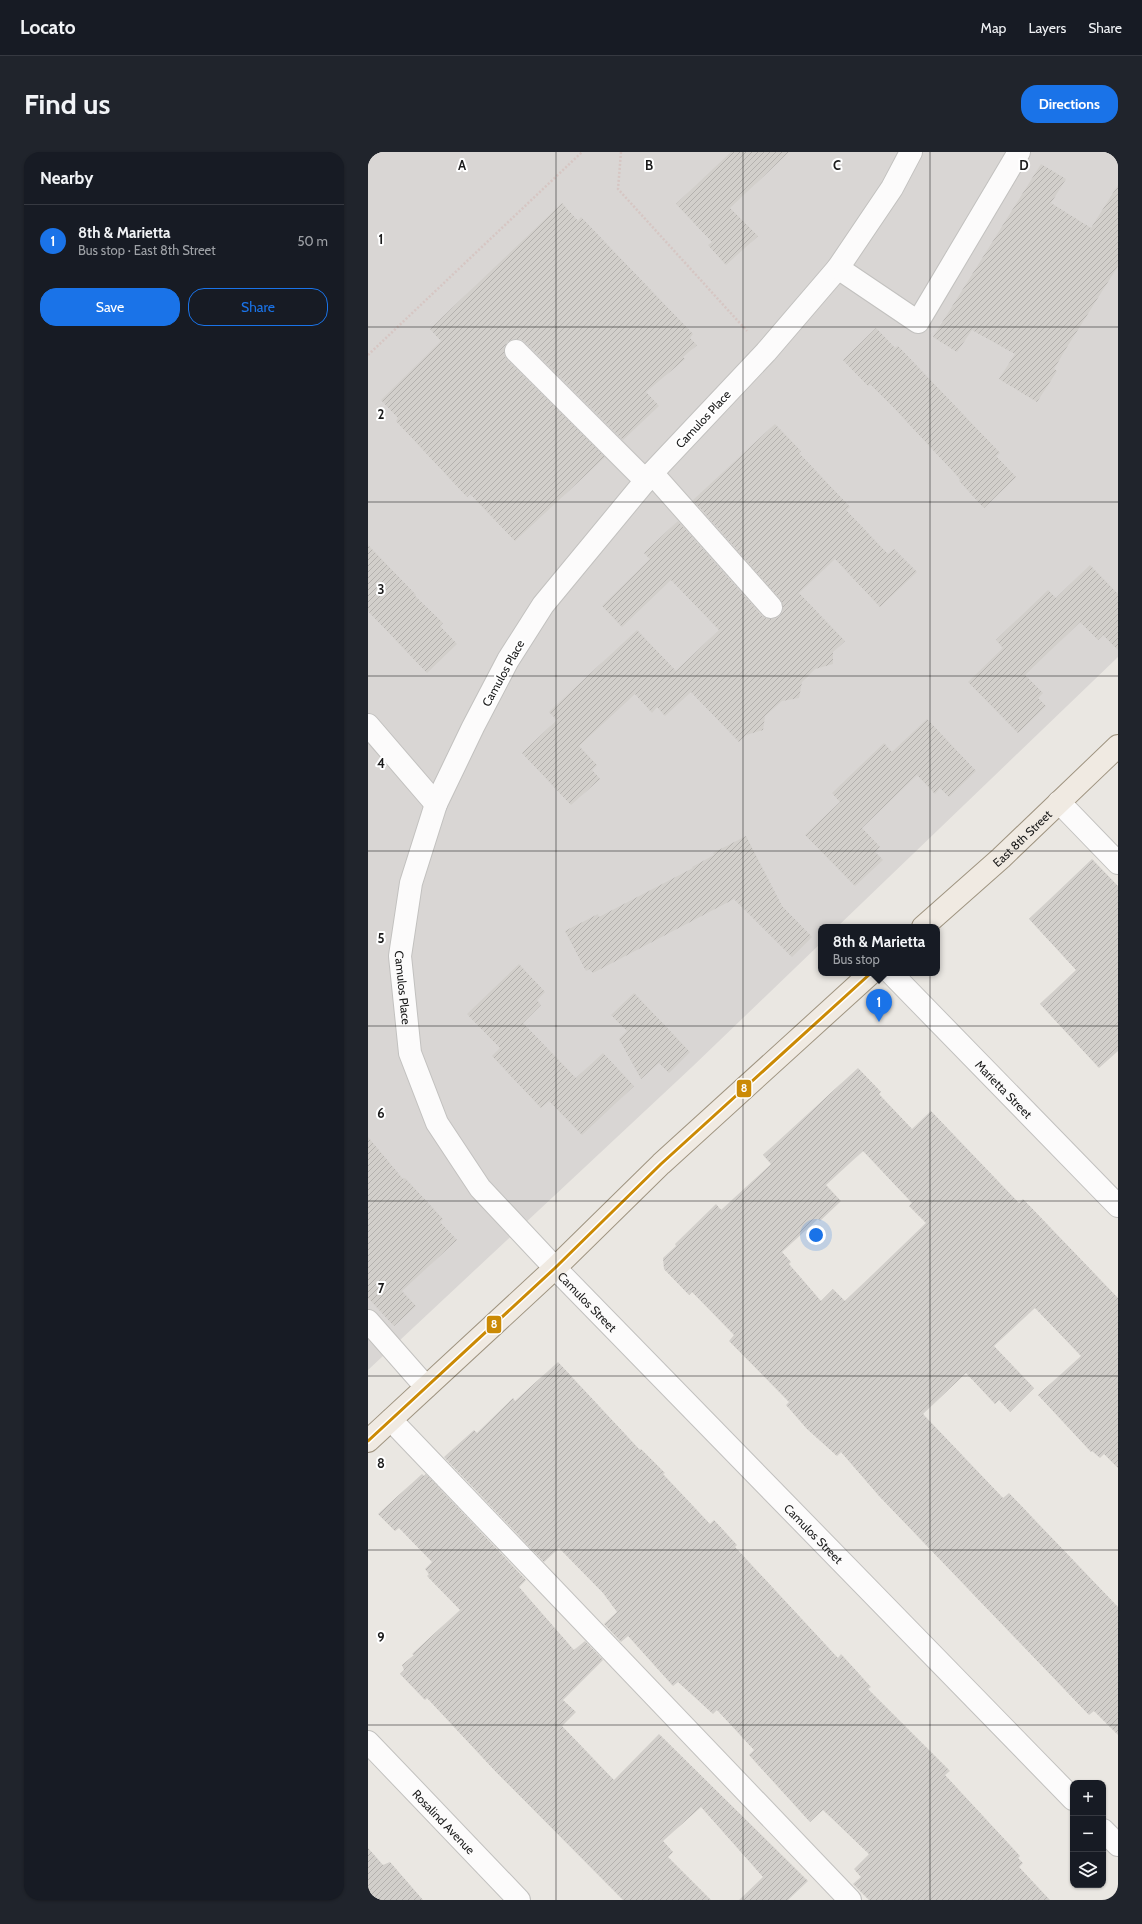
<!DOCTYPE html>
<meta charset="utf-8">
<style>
body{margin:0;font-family:Cabin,sans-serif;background:#20242c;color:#f1f3f6}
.controls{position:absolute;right:12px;bottom:12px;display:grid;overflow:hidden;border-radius:8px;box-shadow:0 1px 3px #0004}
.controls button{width:36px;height:36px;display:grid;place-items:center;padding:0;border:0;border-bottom:1px solid #363941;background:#171b24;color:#f1f3f6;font:20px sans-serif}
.you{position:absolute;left:448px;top:1083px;width:14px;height:14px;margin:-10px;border:3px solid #fff;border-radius:50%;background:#1a73e8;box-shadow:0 0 0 6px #1a73e833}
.badge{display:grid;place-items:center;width:26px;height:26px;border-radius:50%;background:#1a73e8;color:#fff;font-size:13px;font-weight:700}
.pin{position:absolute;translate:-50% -33px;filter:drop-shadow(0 1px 2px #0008)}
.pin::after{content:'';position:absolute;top:21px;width:14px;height:12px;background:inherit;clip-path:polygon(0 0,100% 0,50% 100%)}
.popup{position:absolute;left:450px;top:772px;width:122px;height:52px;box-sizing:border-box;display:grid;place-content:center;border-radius:8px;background:#171b24;filter:drop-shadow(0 1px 3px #0005);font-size:13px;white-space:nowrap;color:#9ea1a6}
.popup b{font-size:15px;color:#f1f3f6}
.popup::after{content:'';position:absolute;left:50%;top:100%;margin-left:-8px;border:8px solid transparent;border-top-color:#171b24}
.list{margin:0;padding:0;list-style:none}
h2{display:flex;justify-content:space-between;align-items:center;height:52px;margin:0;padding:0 16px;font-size:17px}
h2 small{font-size:13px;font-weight:400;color:#9ea1a6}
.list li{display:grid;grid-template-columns:26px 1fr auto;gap:12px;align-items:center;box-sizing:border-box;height:72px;padding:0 16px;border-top:1px solid #363941}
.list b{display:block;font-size:15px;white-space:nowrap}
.list p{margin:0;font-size:13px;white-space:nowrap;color:#9ea1a6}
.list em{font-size:13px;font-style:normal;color:#9ea1a6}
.actions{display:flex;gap:8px;padding:12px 16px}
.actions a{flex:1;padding:9px 0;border:1px solid #1a73e8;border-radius:16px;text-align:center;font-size:14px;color:#1a73e8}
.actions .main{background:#1a73e8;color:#fff}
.icon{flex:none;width:22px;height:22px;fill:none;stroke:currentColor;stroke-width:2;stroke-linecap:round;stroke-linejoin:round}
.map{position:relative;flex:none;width:750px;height:1748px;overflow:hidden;border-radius:16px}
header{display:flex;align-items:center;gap:24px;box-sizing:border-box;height:56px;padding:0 20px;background:#171b24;border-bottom:1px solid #363941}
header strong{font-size:19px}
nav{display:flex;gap:22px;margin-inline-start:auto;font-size:14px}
.intro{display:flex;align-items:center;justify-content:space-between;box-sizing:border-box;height:96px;padding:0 24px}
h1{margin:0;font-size:28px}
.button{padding:10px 18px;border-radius:16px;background:#1a73e8;color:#fff;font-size:14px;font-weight:700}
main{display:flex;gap:24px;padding:0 24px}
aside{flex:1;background:#171b24;border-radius:16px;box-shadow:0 1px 3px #0004}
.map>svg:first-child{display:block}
.residential{fill:#d9d6d4}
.building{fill:url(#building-hatch);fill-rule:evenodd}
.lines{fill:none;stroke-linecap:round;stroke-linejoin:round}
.minor-casing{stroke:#c2c1bf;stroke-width:24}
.major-casing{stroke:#9f9480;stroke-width:24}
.path{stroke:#d6c6c3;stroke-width:2.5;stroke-dasharray:2 2;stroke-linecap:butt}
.minor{stroke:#fcfbfb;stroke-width:22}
.major{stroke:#f0eae2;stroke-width:22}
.bus-1-casing{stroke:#fff;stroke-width:6}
.bus-1{stroke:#cb8a05;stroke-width:3}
.grid{fill:none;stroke:#1b1b1b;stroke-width:1;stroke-opacity:0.55}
.labels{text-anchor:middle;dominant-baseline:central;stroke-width:4;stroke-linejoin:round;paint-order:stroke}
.street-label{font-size:12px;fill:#1b1b1b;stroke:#fff}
.grid-label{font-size:13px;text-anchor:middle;font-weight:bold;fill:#1b1b1b;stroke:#fff;stroke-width:4;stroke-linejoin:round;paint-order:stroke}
.line-badge{stroke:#fff;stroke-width:1.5}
.badge-label{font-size:11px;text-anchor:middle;font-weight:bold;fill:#fff}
</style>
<header>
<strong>Locato</strong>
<nav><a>Map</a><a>Layers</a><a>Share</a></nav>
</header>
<div class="intro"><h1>Find us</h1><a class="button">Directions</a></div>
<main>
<aside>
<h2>Nearby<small></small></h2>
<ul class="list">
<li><span class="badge">1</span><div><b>8th &amp; Marietta</b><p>Bus stop · East 8th Street</p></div><em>50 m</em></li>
</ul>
<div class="actions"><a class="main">Save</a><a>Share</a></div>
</aside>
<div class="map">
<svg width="750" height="1748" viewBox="0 0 750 1748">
<defs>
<pattern id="building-hatch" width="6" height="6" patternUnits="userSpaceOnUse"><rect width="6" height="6" fill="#d2cfcb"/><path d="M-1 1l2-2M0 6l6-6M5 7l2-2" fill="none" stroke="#b4b1ae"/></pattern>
</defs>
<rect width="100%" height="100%" fill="#eae7e2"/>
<path class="residential" d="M0 0H750V505L469 775H453V791L324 915 0 1218Z"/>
<g class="building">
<path d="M363 0H421L362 56 390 84 358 113 340 93 344 90 308 52Z"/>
<path d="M673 12 698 27 683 51 723 76 750 33V114L699 195 686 217 689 219 669 250 631 227 647 202 604 178 589 200 565 185Z"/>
<path d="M194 51 210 69 213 65 325 182 322 186 329 193 315 205 317 207 278 240 291 254 255 288 157 190 152 187H145L139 190 136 196V202L139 208 237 305 147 389 102 342 99 345 28 269 30 266 13 248 73 189 62 177Z"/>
<path d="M508 176 527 196 530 194 632 301 628 304 648 325 616 356 591 329 592 327 526 256 502 232 500 234 475 208Z"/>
<path d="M407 272 433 299 431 301 482 355 478 358 520 402 526 397 549 420 512 455 467 407 431 441 477 489 465 500V512L447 517 434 530 431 546 414 549 397 564 395 578 378 583 371 590 323 540 297 564 289 555 284 561 267 542 211 594 229 613 224 618 232 627 203 653 154 601 189 568 181 560 269 478 308 519 351 478 303 428 254 475 234 454 282 407 276 401 310 369 394 464 399 467H406L411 465 415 459V453L412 447 325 348Z"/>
<path d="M0 393 48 443 47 444 75 471 72 474 89 492 59 521 0 459Z"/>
<path d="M722 413 750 442V498L735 483 730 488 712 470 657 523 675 541 670 546 678 554 650 581 600 530 635 496 628 488 680 438 688 446Z"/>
<path d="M559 567 608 619 581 645 572 636 567 642 549 623 494 676 512 695 507 700 515 708 487 734 437 683 472 650 464 641 516 591 524 600Z"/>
<path d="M378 684 414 754 444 785 424 805 366 747 225 821 221 817 218 819 197 779 230 762 231 765 325 716 324 715 346 703 345 701Z"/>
<path d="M724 707 750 734V899L731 916 672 852 708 818 661 767Z"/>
<path d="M151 812 177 840 169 848 173 853 155 871 208 926 235 901 266 934 214 983 181 949 173 956 124 904 132 896 99 862Z"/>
<path d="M266 841 322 900 301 921 291 911 273 927 251 887 259 879 243 863Z"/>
<path d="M490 916 513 940 511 942 544 977 563 959 651 1051 655 1047 750 1146V1316L736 1302 732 1306 724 1299 723 1300 670 1243 713 1204 667 1156 626 1194 666 1236 642 1260 631 1248 627 1252 598 1221 555 1262 635 1346 641 1341 750 1455V1583L726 1559 721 1563 511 1344 473 1300 469 1304 439 1277 418 1253 421 1250 361 1189 366 1183 324 1140 321 1143 296 1117 295 1106 308 1094 307 1092 348 1052 353 1058 403 1012 395 1003ZM495 999 544 1051 541 1054 558 1071 477 1149 465 1137 453 1149 421 1112 423 1110 414 1100 450 1067 452 1069 473 1049 458 1033Z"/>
<path d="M0 985 35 1027 37 1026 75 1067 72 1070 89 1088 34 1139 48 1154 26 1174 0 1146Z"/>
<path d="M190 1210 272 1298 273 1297 297 1321 295 1322 342 1372 346 1368 369 1393 367 1395 470 1506 473 1502 503 1535 500 1537 582 1619 577 1623 652 1704 650 1706 655 1711 651 1715 682 1748H501L485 1732 493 1725 486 1717 501 1702 455 1658 442 1670 381 1603 386 1598 349 1558 345 1562 310 1530 305 1534 260 1484 253 1490 236 1472 249 1460 235 1441 191 1396 176 1410 76 1305 106 1278 109 1281 145 1246 147 1249Z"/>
<path d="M54 1322 56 1324 58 1322 158 1428 151 1435 206 1498 217 1489 235 1508 195 1548 208 1560 194 1574 246 1628 291 1582 440 1729 420 1748H371L395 1725 333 1655 295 1689 305 1700 300 1705 343 1748H255L128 1620 59 1546 57 1548 32 1522 36 1518 34 1513 46 1503 44 1502 92 1458 59 1424 61 1422 57 1417 64 1410 31 1376 27 1379 10 1362Z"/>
<path d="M0 1696 15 1713 22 1710 55 1748H0Z"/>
</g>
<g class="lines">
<g class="minor-casing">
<g id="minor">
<path id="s1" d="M543 0 524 36 470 116 398 200 284 321 175 453 140 508 105 575 68 652 43 731 32 804 42 901 69 971 112 1036 187 1116 705 1647"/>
<path d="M470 116 550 170 651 0"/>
<path d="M148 199 278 329"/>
<path d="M284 321 403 455"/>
<path d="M0 573 68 652"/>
<path d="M691 650 750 711"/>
<path id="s2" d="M523 821 750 1054"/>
<path d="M0 1169 58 1235"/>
<path d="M23 1268 482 1748"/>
<path id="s3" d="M0 1590 151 1748"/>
<path d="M735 1678 750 1693"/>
</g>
</g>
<g class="major-casing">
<g id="major">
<path id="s4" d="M555 775 633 706 750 594"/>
<path d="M0 1289 187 1116 293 1012 503 821"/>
</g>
</g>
<g class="path">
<path d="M253 0 250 37 379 179"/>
<path d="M0 203 214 0"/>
</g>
<use href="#minor" class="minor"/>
<use href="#major" class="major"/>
<g class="bus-1-casing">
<path id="bus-1" d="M0 1289 187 1116 293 1012 503 821"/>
</g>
<use href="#bus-1" class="bus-1"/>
</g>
<path class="grid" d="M188 0V1748M375 0V1748M562 0V1748M0 175H750M0 350H750M0 524H750M0 699H750M0 874H750M0 1049H750M0 1224H750M0 1398H750M0 1573H750"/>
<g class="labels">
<g class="street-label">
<text transform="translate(335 267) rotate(-47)">Camulos Place</text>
<text transform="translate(135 521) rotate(-61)">Camulos Place</text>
<text stroke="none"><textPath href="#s4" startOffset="133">East 8th Street</textPath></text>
<text stroke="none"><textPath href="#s1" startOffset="1000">Camulos Place</textPath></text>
<text stroke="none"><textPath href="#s2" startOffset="162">Marietta Street</textPath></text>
<text stroke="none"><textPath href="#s1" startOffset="1375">Camulos Street</textPath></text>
<text stroke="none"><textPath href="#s1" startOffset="1699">Camulos Street</textPath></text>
<text stroke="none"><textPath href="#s3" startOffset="110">Rosalind Avenue</textPath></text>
</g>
</g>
<g class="grid-label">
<text x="94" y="18">A</text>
<text x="281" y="18">B</text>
<text x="469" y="18">C</text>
<text x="656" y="18">D</text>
<text x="13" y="92">1</text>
<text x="13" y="267">2</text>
<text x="13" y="442">3</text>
<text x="13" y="616">4</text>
<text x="13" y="791">5</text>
<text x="13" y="966">6</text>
<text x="13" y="1141">7</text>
<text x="13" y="1316">8</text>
<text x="13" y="1490">9</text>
</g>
<g class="line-badge">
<rect x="368" y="927" width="16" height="19" rx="4" fill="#cb8a05"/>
<rect x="118" y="1163" width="16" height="19" rx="4" fill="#cb8a05"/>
</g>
<g class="badge-label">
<text x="376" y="940">8</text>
<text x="126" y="1176">8</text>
</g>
</svg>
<div class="controls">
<button>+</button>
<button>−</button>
<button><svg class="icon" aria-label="layers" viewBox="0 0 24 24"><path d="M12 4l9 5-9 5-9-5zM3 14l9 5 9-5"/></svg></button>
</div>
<div class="you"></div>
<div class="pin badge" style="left:511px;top:870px">1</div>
<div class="popup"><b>8th &amp; Marietta</b>Bus stop</div>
</div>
</main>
